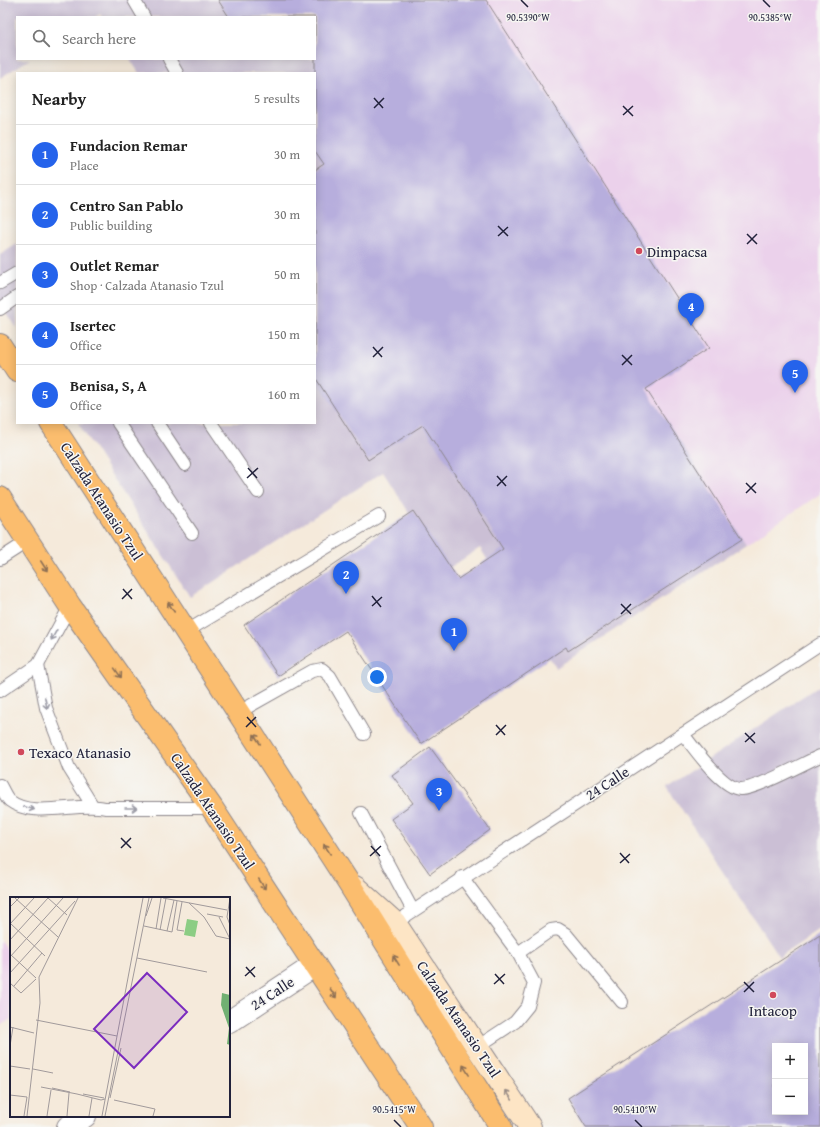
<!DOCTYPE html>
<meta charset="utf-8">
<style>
body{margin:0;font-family:"Gentium Book Plus",serif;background:#f2f2f2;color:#222}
.controls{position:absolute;right:12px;bottom:12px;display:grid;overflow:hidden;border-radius:0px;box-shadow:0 2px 10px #0003}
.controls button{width:36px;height:36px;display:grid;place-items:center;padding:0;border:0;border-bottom:1px solid #e0e0e0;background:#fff;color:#222;font:20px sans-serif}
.you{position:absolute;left:377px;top:677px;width:14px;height:14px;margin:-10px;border:3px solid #fff;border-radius:50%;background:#1a73e8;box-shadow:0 0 0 6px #1a73e833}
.badge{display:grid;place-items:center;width:26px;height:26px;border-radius:50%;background:#2563eb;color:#fff;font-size:13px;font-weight:700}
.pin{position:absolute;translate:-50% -33px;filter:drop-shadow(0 1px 2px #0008)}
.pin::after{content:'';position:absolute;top:21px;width:14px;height:12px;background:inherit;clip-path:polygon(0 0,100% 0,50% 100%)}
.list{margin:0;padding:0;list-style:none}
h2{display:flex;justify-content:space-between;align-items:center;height:52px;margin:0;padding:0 16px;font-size:17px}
h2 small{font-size:13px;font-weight:400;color:#767676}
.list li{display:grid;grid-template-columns:26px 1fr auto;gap:12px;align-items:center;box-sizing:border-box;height:60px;padding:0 16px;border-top:1px solid #e0e0e0}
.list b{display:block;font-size:15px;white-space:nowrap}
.list p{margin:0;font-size:13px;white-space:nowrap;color:#767676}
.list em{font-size:13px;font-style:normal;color:#767676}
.icon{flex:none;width:22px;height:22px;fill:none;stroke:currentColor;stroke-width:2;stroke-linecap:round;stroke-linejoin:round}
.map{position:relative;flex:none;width:820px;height:1127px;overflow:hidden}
.search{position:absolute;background:#fff;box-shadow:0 2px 10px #0003;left:16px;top:16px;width:300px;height:44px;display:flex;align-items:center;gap:10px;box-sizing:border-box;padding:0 14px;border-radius:0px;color:#767676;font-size:15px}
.panel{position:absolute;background:#fff;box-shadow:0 2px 10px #0003;left:16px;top:72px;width:300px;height:352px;border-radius:0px}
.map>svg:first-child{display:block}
.built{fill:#ebd1eb}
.industrial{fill:#cbbfd5}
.building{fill:#b7aedd;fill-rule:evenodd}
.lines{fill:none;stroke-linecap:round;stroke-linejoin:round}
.lane-casing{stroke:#8c868b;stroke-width:14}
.street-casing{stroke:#8c868b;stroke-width:24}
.secondary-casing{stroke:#8c868b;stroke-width:24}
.primary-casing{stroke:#8c868b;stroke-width:24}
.lane{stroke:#fff;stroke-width:12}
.street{stroke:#fff;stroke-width:22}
.secondary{stroke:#fde5c5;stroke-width:22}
.primary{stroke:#fbbd6e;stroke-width:22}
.oneway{stroke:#8e7054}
.oneway2{stroke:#9c9ca7}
.oneway3{stroke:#9a8d87}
.ticks{fill:none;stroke:#22223b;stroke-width:1.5}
.poi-dot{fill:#d1495b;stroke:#f6f6f2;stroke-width:1.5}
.labels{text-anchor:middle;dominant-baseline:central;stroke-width:3;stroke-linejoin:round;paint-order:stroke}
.poi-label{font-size:15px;fill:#22223b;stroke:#f6f6f2;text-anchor:start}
.street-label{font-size:15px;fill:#22223b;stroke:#f6f6f2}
.inset-road{fill:none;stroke:#a19a9b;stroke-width:1}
.view{fill:#7b2cbf;fill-opacity:0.15;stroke:#7b2cbf;stroke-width:2}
.inset-edge{fill:none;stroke:#22223b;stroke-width:2}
.ticks-label{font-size:10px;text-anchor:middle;fill:#22223b;stroke:#f6f6f2;stroke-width:3;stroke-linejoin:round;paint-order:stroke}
</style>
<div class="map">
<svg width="820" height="1127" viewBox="0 0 820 1127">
<rect width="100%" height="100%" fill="#f6f6f2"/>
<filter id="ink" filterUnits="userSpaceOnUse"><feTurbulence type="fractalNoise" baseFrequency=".025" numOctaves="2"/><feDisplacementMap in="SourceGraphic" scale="8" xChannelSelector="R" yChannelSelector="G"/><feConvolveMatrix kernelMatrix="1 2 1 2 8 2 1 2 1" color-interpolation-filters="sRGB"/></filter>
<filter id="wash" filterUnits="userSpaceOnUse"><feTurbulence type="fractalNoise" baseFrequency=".012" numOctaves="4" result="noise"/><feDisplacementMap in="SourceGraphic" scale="16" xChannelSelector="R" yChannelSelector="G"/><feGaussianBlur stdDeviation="0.9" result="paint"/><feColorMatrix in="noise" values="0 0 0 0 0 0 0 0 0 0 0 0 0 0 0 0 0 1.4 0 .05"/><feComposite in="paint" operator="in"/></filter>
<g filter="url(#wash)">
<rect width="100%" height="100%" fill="#f5eadb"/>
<g class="built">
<path d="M396 0H820V494L746 544 742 539Z"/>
<path d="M0 940 11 956V1019L0 1026Z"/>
</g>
<g class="industrial">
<path d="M0 0H396L746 544 556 668 480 548 446 570 383 472 190 597 78 423H315V73H139L130 59H315V17H103L100 14 95 17H17V59H30L0 78Z"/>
<path d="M17 244V328L0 302V255Z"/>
<path d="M820 685V930L779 957 667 787Z"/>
</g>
<g id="blocks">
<g class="building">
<path d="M218 0H486L709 348 646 389 742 539 568 651 566 647 421 744 346 631 278 676 244 625 413 511 458 579 503 549 423 425 368 460 315 377V170L324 164 315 151V17H229Z"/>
<path d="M430 747 490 830 430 874 391 819 413 803 392 775Z"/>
<path d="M820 935V1127H586L568 1098ZM775 1046H805V1112H775Z"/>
</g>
</g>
</g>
<g filter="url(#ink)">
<use href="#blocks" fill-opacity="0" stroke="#8c868b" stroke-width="1"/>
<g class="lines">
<g class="lane-casing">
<g id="lane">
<path d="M134 0 144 17"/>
<path d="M169 59 177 73"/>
<path d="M0 283 17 273"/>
<path d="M0 309 17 297"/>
<path d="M118 423 192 533"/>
<path d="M157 423 185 465"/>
<path d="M211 423 258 492"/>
<path d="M0 559 28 541"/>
<path d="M187 631 379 516"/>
<path d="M38 665 46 708 69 768 92 805"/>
<path d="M0 691 38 665 70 606"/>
<path d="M239 712 312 671 322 669 330 676 364 734"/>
<path d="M683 734C694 748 722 788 740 789 755 790 804 763 820 756"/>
<path d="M0 785C3 790 6 798 10 801 33 819 77 802 105 808H212"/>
<path d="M361 813 412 909"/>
<path d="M462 877 518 953 534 983 528 1006 515 1022 477 1047"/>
<path d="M395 923 820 644"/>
<path d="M518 953 551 930 558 929 566 934 622 1002"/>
</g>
</g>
<g class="street-casing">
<g id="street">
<path d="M229 1022 315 965"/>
<path d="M68 1127 85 1116"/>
</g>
</g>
<g class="secondary-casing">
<path id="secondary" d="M355 887 395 923 530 1127"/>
</g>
<g class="primary-casing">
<g id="primary">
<path d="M0 345 17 371"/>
<path d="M51 423 348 882 501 1127"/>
<path d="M0 498 70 606 212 808 421 1127"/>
</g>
</g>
<use href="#lane" class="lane"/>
<use href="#street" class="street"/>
<use href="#secondary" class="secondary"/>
<use href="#primary" class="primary"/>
</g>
<defs><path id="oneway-shaft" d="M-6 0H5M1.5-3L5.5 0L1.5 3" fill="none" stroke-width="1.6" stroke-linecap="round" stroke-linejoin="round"/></defs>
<g class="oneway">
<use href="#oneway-shaft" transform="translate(44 566) rotate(57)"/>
<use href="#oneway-shaft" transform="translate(171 607) rotate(-123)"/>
<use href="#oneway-shaft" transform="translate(118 673) rotate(55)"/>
<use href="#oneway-shaft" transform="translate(257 739) rotate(-123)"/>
<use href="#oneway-shaft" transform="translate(327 849) rotate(-123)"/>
<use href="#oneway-shaft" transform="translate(262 884) rotate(57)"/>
<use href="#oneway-shaft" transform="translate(396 960) rotate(-122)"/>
<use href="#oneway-shaft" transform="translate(333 993) rotate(57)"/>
<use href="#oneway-shaft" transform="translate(466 1070) rotate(-122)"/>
</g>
<g class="oneway2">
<use href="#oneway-shaft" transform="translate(54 635) rotate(119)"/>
<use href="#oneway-shaft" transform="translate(46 703) rotate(78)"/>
<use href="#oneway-shaft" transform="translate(29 808) rotate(17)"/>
<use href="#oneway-shaft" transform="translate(131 808)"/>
</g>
<use class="oneway3" href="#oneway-shaft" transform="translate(509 1095) rotate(-124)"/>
</g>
<path class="ticks" d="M521 0 528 7M763 0 770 7M374 98 383 108M623 106 633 116M374 108 384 98M623 115 633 106M498 226 508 236M747 234 757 244M498 236 508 227M747 244 757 234M373 347 382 357M622 355 632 365M373 357 383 347M622 365 632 355M248 468 257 478M497 476 506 486M247 478 258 468M746 483 756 493M497 486 507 476M746 493 756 483M123 589 132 599M372 596 381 607M122 599 132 589M621 604 631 614M372 606 382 597M621 614 631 604M247 717 256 727M496 725 505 735M246 727 256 717M745 733 755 743M496 735 506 725M745 742 755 733M121 838 131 848M371 846 380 856M121 848 131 838M620 853 629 863M370 856 381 846M620 863 630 854M246 967 255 977M495 974 504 984M245 976 255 967M744 982 754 992M494 984 505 974M744 992 754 982M394 1120 401 1127M635 1120 642 1127"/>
<g class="poi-dot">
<circle cx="639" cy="251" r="4"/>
<circle cx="21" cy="752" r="4"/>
<circle cx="773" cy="995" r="4"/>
</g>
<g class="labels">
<g class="poi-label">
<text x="647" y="251">Dimpacsa</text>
<text x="29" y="752">Texaco Atanasio</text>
<text x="773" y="1010" text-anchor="middle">Intacop</text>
</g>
<g class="street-label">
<text transform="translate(102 501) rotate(57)">Calzada Atanasio Tzul</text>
<text transform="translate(607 783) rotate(-33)">24 Calle</text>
<text transform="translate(213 811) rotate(56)">Calzada Atanasio Tzul</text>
<text transform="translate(272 993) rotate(-33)">24 Calle</text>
<text transform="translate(459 1019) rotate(56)">Calzada Atanasio Tzul</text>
</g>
</g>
<g transform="translate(10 897)">
<rect width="220" height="220" fill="#f5eadb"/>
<path d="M177 22 188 24 185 40 174 38Z" fill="#8ccd84"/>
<path d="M212 96 220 98V148L217 147 219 131 211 108Z" fill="#71b072"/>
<path class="inset-road" d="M5 1 48 40M38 1 57 18M153 1 217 13M220 1 217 20 220 28M172 5 167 33 174 34M179 6 194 20 206 39 220 42M0 10 9 1M197 17 213 20M136 19 142 1M209 20 220 42M0 26 35 59M0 27 24 1M134 29 162 35 167 4M146 32 151 1M150 33 156 1M157 34 164 3M0 43 38 1M0 57 26 81M0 60 53 1M127 61 197 75M0 76 65 4M0 86 11 96 26 82M4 89 32 56M26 123 107 139M0 130 24 136M0 149 3 130M0 169 20 172M23 172 43 176M31 190 67 197M42 191 60 195M67 197 91 203 95 202M73 197 94 201M0 198 17 200M100 201 111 151M104 203 145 212 143 219M14 219 17 200M17 219 30 106 29 80 68 1M37 219 41 193M57 219 59 196M79 219 82 201M92 219 133 1M95 219 139 1"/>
<path class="view" d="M137 76 177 115 124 171 84 132Z"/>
<rect width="220" height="220" class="inset-edge"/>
</g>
<g class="ticks-label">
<text x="528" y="21">90.5390°W</text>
<text x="770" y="21">90.5385°W</text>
<text x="394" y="1113">90.5415°W</text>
<text x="635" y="1113">90.5410°W</text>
</g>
</svg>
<div class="controls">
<button>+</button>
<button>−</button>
</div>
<div class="you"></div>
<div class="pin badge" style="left:454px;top:651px">1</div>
<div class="pin badge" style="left:346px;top:594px">2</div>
<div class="pin badge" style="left:439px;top:811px">3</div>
<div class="pin badge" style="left:691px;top:326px">4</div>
<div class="pin badge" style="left:795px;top:393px">5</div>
<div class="search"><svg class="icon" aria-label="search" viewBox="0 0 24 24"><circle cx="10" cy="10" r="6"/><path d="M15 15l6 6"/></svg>Search here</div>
<section class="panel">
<h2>Nearby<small>5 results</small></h2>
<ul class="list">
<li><span class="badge">1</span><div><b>Fundacion Remar</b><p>Place</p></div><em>30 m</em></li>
<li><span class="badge">2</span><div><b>Centro San Pablo</b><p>Public building</p></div><em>30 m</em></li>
<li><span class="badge">3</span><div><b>Outlet Remar</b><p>Shop · Calzada Atanasio Tzul</p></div><em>50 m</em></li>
<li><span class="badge">4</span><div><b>Isertec</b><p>Office</p></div><em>150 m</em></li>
<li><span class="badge">5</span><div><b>Benisa, S, A</b><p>Office</p></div><em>160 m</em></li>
</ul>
</section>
</div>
